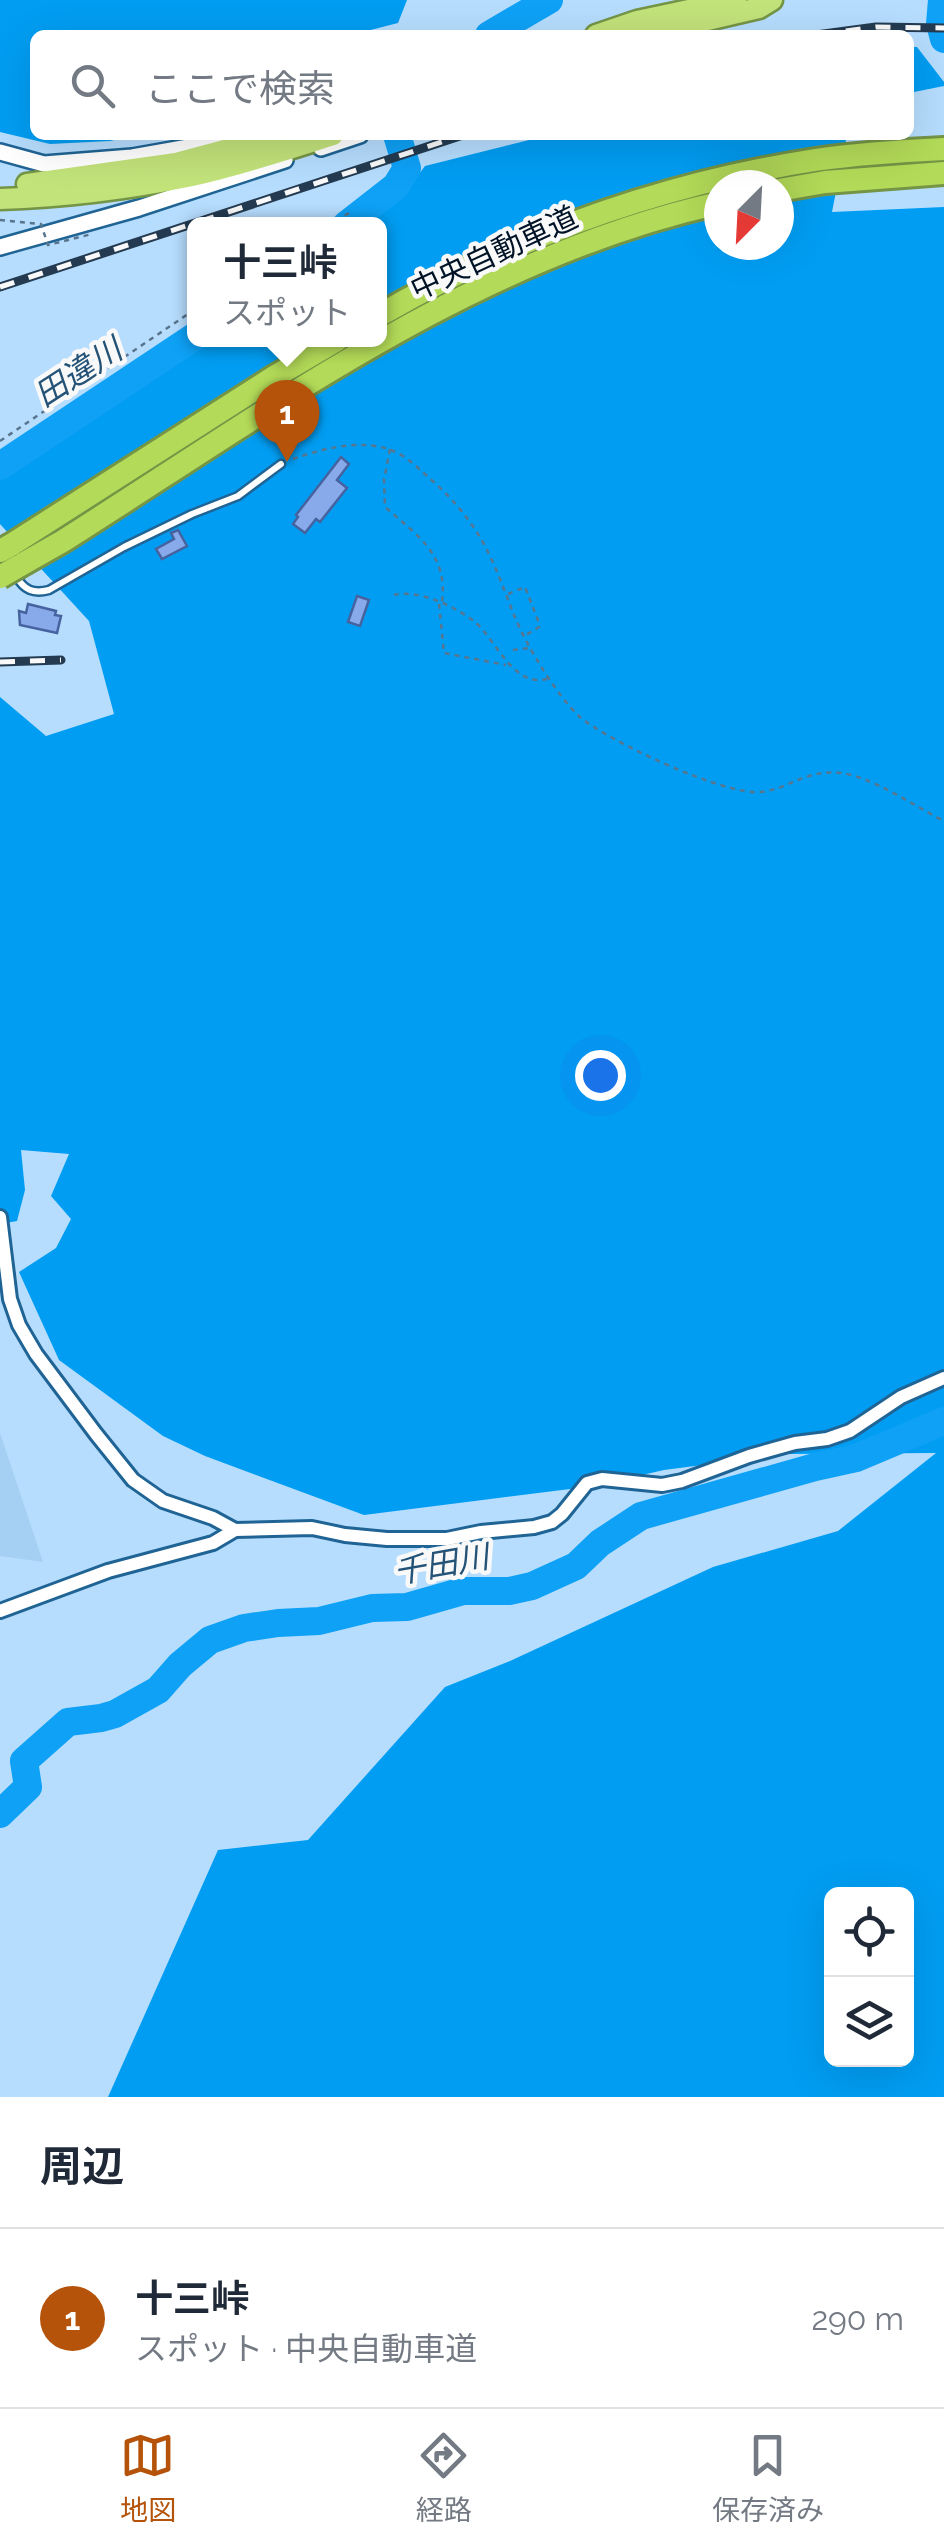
<!DOCTYPE html>
<html lang="ja">
<meta charset="utf-8">
<style>
body{margin:0;font-family:Raleway,"Noto Sans JP",sans-serif;background:#f2f2f3;color:#1f2937}
.controls{position:absolute;right:30px;bottom:30px;display:grid;overflow:hidden;border-radius:15px;box-shadow:0 10px 40px #0002}
.controls button{width:90px;height:90px;display:grid;place-items:center;padding:0;border:0;border-bottom:2px solid #e0e1e3;background:#fff;color:#1f2937;font:50px sans-serif}
.compass{position:absolute;left:704px;top:170px;width:90px;height:90px;border-radius:50%;background:#fff;box-shadow:0 10px 40px #0002;rotate:204deg}
.you{position:absolute;left:600px;top:1075px;width:35px;height:35px;margin:-25px;border:8px solid #fff;border-radius:50%;background:#1a73e8;box-shadow:0 0 0 15px #1a73e833}
.badge{display:grid;place-items:center;width:65px;height:65px;border-radius:50%;background:#b45309;color:#fff;font-size:32px;font-weight:700}
.pin{position:absolute;translate:-50% -82px;filter:drop-shadow(0 2px 5px #0008)}
.pin::after{content:'';position:absolute;top:52px;width:35px;height:30px;background:inherit;clip-path:polygon(0 0,100% 0,50% 100%)}
.popup{position:absolute;left:187px;top:217px;width:200px;height:130px;box-sizing:border-box;display:grid;place-content:center;border-radius:15px;background:#fff;filter:drop-shadow(0 2px 8px #0005);font-size:32px;white-space:nowrap;color:#747a83}
.popup b{font-size:38px;color:#1f2937}
.popup::after{content:'';position:absolute;left:50%;top:100%;margin-left:-20px;border:20px solid transparent;border-top-color:#fff}
.list{margin:0;padding:0;list-style:none}
h2{display:flex;justify-content:space-between;align-items:center;height:130px;margin:0;padding:0 40px;font-size:42px}
h2 small{font-size:32px;font-weight:400;color:#747a83}
.list li{display:grid;grid-template-columns:65px 1fr auto;gap:30px;align-items:center;box-sizing:border-box;height:180px;padding:0 40px;border-top:2px solid #e0e1e3}
.list b{display:block;font-size:38px;white-space:nowrap}
.list p{margin:0;font-size:32px;white-space:nowrap;color:#747a83}
.list em{font-size:32px;font-style:normal;color:#747a83}
.icon{flex:none;width:55px;height:55px;fill:none;stroke:currentColor;stroke-width:2;stroke-linecap:round;stroke-linejoin:round}
.map{position:relative;flex:none;width:944px;height:2097px;overflow:hidden}
.search{position:absolute;background:#fff;box-shadow:0 10px 40px #0002;left:30px;right:30px;top:30px;height:110px;display:flex;align-items:center;gap:25px;box-sizing:border-box;padding:0 35px;border-radius:15px;color:#747a83;font-size:38px}
.sheet{height:310px;background:#fff}
nav{display:flex;justify-content:space-around;align-items:center;box-sizing:border-box;height:140px;border-top:2px solid #e0e1e3;background:#fff;font-size:28px;color:#747a83}
nav a{display:grid;justify-items:center;gap:5px}
nav .on{color:#b45309}
.map>svg:first-child{display:block}
.built{fill:#a5cff3}
.forest{fill:#009df2;fill-rule:evenodd}
.lines{fill:none;stroke-linecap:round;stroke-linejoin:round}
.river{stroke:#0ea1f6;stroke-width:28}
.building{fill:#88a9ea;stroke:#46639f;stroke-width:2.5}
.service-casing{stroke:#1f6494;stroke-width:11}
.minor-casing{stroke:#1f6494;stroke-width:18}
.tertiary-casing{stroke:#1f6494;stroke-width:20}
.trunk-casing{stroke:#749446;stroke-width:25}
.motorway-casing{stroke:#749446;stroke-width:28}
.path{stroke:#58758e;stroke-width:2.5;stroke-dasharray:5 5;stroke-linecap:butt}
.service{stroke:#fff;stroke-width:6}
.minor{stroke:#fff;stroke-width:12}
.tertiary{stroke:#fff;stroke-width:15}
.trunk{stroke:#c2e27a;stroke-width:20}
.motorway{stroke:#b3da58;stroke-width:22}
.rail-casing{stroke:#233a50;stroke-width:9}
.rail{stroke:#f9f9f9;stroke-width:5;stroke-dasharray:15;stroke-linecap:butt}
.motorway-bridge-casing{stroke:#749446;stroke-width:28;stroke-linecap:butt}
.path-bridge{stroke:#58758e;stroke-width:2.5;stroke-dasharray:5 5;stroke-linecap:butt}
.motorway-bridge{stroke:#b3da58;stroke-width:22}
.labels{text-anchor:middle;dominant-baseline:central;stroke-width:9;stroke-linejoin:round;paint-order:stroke}
.street-label{font-size:30px;fill:#001326;stroke:#f9f9f9}
.water-label{font-size:32px;font-style:italic;fill:#245377;stroke:#f9f9f9}
</style>
<div class="map">
<svg width="944" height="2097" viewBox="0 0 944 2097">
<rect width="100%" height="100%" fill="#b6ddfe"/>
<path class="built" d="M0 1433 43 1562 0 1556Z"/>
<g class="forest">
<path d="M0 0H407L398 23 351 35H35V135H136L110 141 50 144 0 132Z"/>
<path d="M909 47H917L944 82V86L909 93Z"/>
<path d="M549 135H847L832 212 944 207V2097H108L218 1850 308 1840 445 1687 510 1661 713 1567 838 1531 936 1453 787 1454 664 1470 594 1486 364 1515 205 1456 163 1436 59 1360 19 1272 56 1248 71 1219 51 1196 69 1154 21 1150 25 1190 17 1221 0 1224V697L46 736 114 714 89 621 0 524V475L46 444 209 340H380V225L363 224 408 189 425 166ZM719 185H779V245H719ZM832 1894H906V2060H832Z"/>
</g>
<g class="lines">
<g class="river">
<path d="M942 0 940 24 944 39"/>
<path d="M489 35 549 0"/>
<path d="M346 225 396 186 407 168 397 135"/>
<path d="M0 466 194 337"/>
<path d="M0 1814 28 1787 24 1761 68 1722 101 1718 115 1714 158 1690 180 1665 210 1640 244 1628 278 1623 319 1621 372 1608 407 1607 463 1591H509L532 1586 576 1566 600 1543 641 1516 815 1467 856 1458 944 1421"/>
</g>
</g>
<g class="building">
<path d="M341 457 349 464 337 480 347 488 320 522 316 519 305 533 293 524 298 517 296 515Z"/>
<path d="M178 530 187 546 162 559 156 549 174 539 171 533Z"/>
<path d="M357 596 369 600 360 626 348 622Z"/>
<path d="M28 604 56 611 55 615 61 616 57 633 20 625 19 611 26 613Z"/>
</g>
<g class="lines">
<g class="service-casing">
<path id="service" d="M16 576C24 590 33 594 49 590L124 547 192 514 238 496 281 464"/>
</g>
<g class="minor-casing">
<g id="minor">
<path d="M0 1217 10 1299 19 1325 36 1354 96 1434 133 1480 163 1501 213 1518 235 1530 312 1528 345 1535 387 1539H447L481 1532 534 1527 552 1522 562 1514 587 1483 602 1479 662 1485 682 1481 749 1456 795 1443 827 1439 850 1431 901 1397 944 1378"/>
<path d="M0 1611 108 1571 213 1543 235 1530"/>
</g>
</g>
<g class="tertiary-casing">
<g id="tertiary">
<path d="M321 148 360 135"/>
<path d="M0 152 44 164 132 157 228 140"/>
<path d="M0 247 139 208 285 160"/>
</g>
</g>
<g class="trunk-casing">
<g id="trunk">
<path d="M596 35 637 21 736 0"/>
<path d="M643 35 759 8 772 0"/>
<path d="M27 184 176 163 281 135"/>
<path d="M0 199C64 197 129 189 192 176 240 165 287 150 333 135"/>
</g>
</g>
<g class="motorway-casing">
<g id="motorway">
<path d="M779 190 825 182 944 173"/>
<path d="M380 315C514 237 661 184 815 160 858 154 901 151 944 149"/>
<path d="M11 545 274 377 337 340"/>
<path d="M19 566 63 541C270 410 475 257 719 203"/>
</g>
</g>
<g class="path">
<path d="M327 225 351 212"/>
<path d="M0 441 194 310"/>
<path d="M390 449 384 480 385 507C418 536 448 554 442 602"/>
<path d="M293 459C327 447 371 436 403 456 412 462 419 469 427 476 448 494 467 515 481 539 495 563 504 590 514 615 526 645 557 696 580 717 608 741 725 796 761 792 791 788 806 769 841 773 873 777 914 806 944 821"/>
<path d="M508 594 525 587 539 623V627L526 635"/>
<path d="M394 595C418 589 454 606 474 621 496 639 514 691 550 678"/>
<path d="M439 604 444 653 506 665"/>
<path d="M513 650 529 648"/>
</g>
<use href="#service" class="service"/>
<use href="#minor" class="minor"/>
<use href="#tertiary" class="tertiary"/>
<use href="#trunk" class="trunk"/>
<use href="#motorway" class="motorway"/>
<g class="rail-casing">
<g id="rail">
<path d="M816 35 876 27 944 28"/>
<path d="M0 287 463 135"/>
<path d="M0 662 61 660"/>
</g>
</g>
<use href="#rail" class="rail"/>
<g class="motorway-bridge-casing">
<g id="motorway-bridge">
<path d="M0 551 11 545"/>
<path d="M0 577 19 566"/>
</g>
</g>
<path class="path-bridge" d="M0 220 41 224 48 245 92 234"/>
<use href="#motorway-bridge" class="motorway-bridge"/>
</g>
<g class="labels">
<g class="street-label">
<text transform="translate(494 253) rotate(-25)">中央自動車道</text>
</g>
<g class="water-label">
<text transform="translate(78 372) rotate(-33)">田違川</text>
<text transform="translate(441 1564) rotate(-10)">千田川</text>
</g>
</g>
</svg>
<div class="controls">
<button><svg class="icon" aria-label="locate" viewBox="0 0 24 24"><circle cx="12" cy="12" r="6"/><path d="M12 2v4M12 18v4M2 12h4M18 12h4"/></svg></button>
<button><svg class="icon" aria-label="layers" viewBox="0 0 24 24"><path d="M12 4l9 5-9 5-9-5zM3 14l9 5 9-5"/></svg></button>
</div>
<svg class="compass" viewBox="-18 -18 36 36"><path d="M0-13l5 13h-10z" fill="#e53935"/><path d="M0 13l5-13h-10z" fill="#747a83"/></svg>
<div class="you"></div>
<div class="pin badge" style="left:287px;top:462px">1</div>
<div class="popup"><b>十三峠</b>スポット</div>
<div class="search"><svg class="icon" aria-label="search" viewBox="0 0 24 24"><circle cx="10" cy="10" r="6"/><path d="M15 15l6 6"/></svg>ここで検索</div>
</div>
<section class="sheet">
<h2>周辺<small></small></h2>
<ul class="list">
<li><span class="badge">1</span><div><b>十三峠</b><p>スポット · 中央自動車道</p></div><em>290 m</em></li>
</ul>
</section>
<nav>
<a class="on"><svg class="icon" aria-label="map" viewBox="0 0 24 24"><path d="M3 6l6-2 6 2 6-2v14l-6 2-6-2-6 2zM9 4v14M15 6v14"/></svg>地図</a>
<a><svg class="icon" aria-label="directions" viewBox="0 0 24 24"><path d="M12 3l9 9-9 9-9-9zM9 14v-3h6M13 9l2 2-2 2"/></svg>経路</a>
<a><svg class="icon" aria-label="saved" viewBox="0 0 24 24"><path d="M7 4h10v16l-5-4-5 4z"/></svg>保存済み</a>
</nav>
